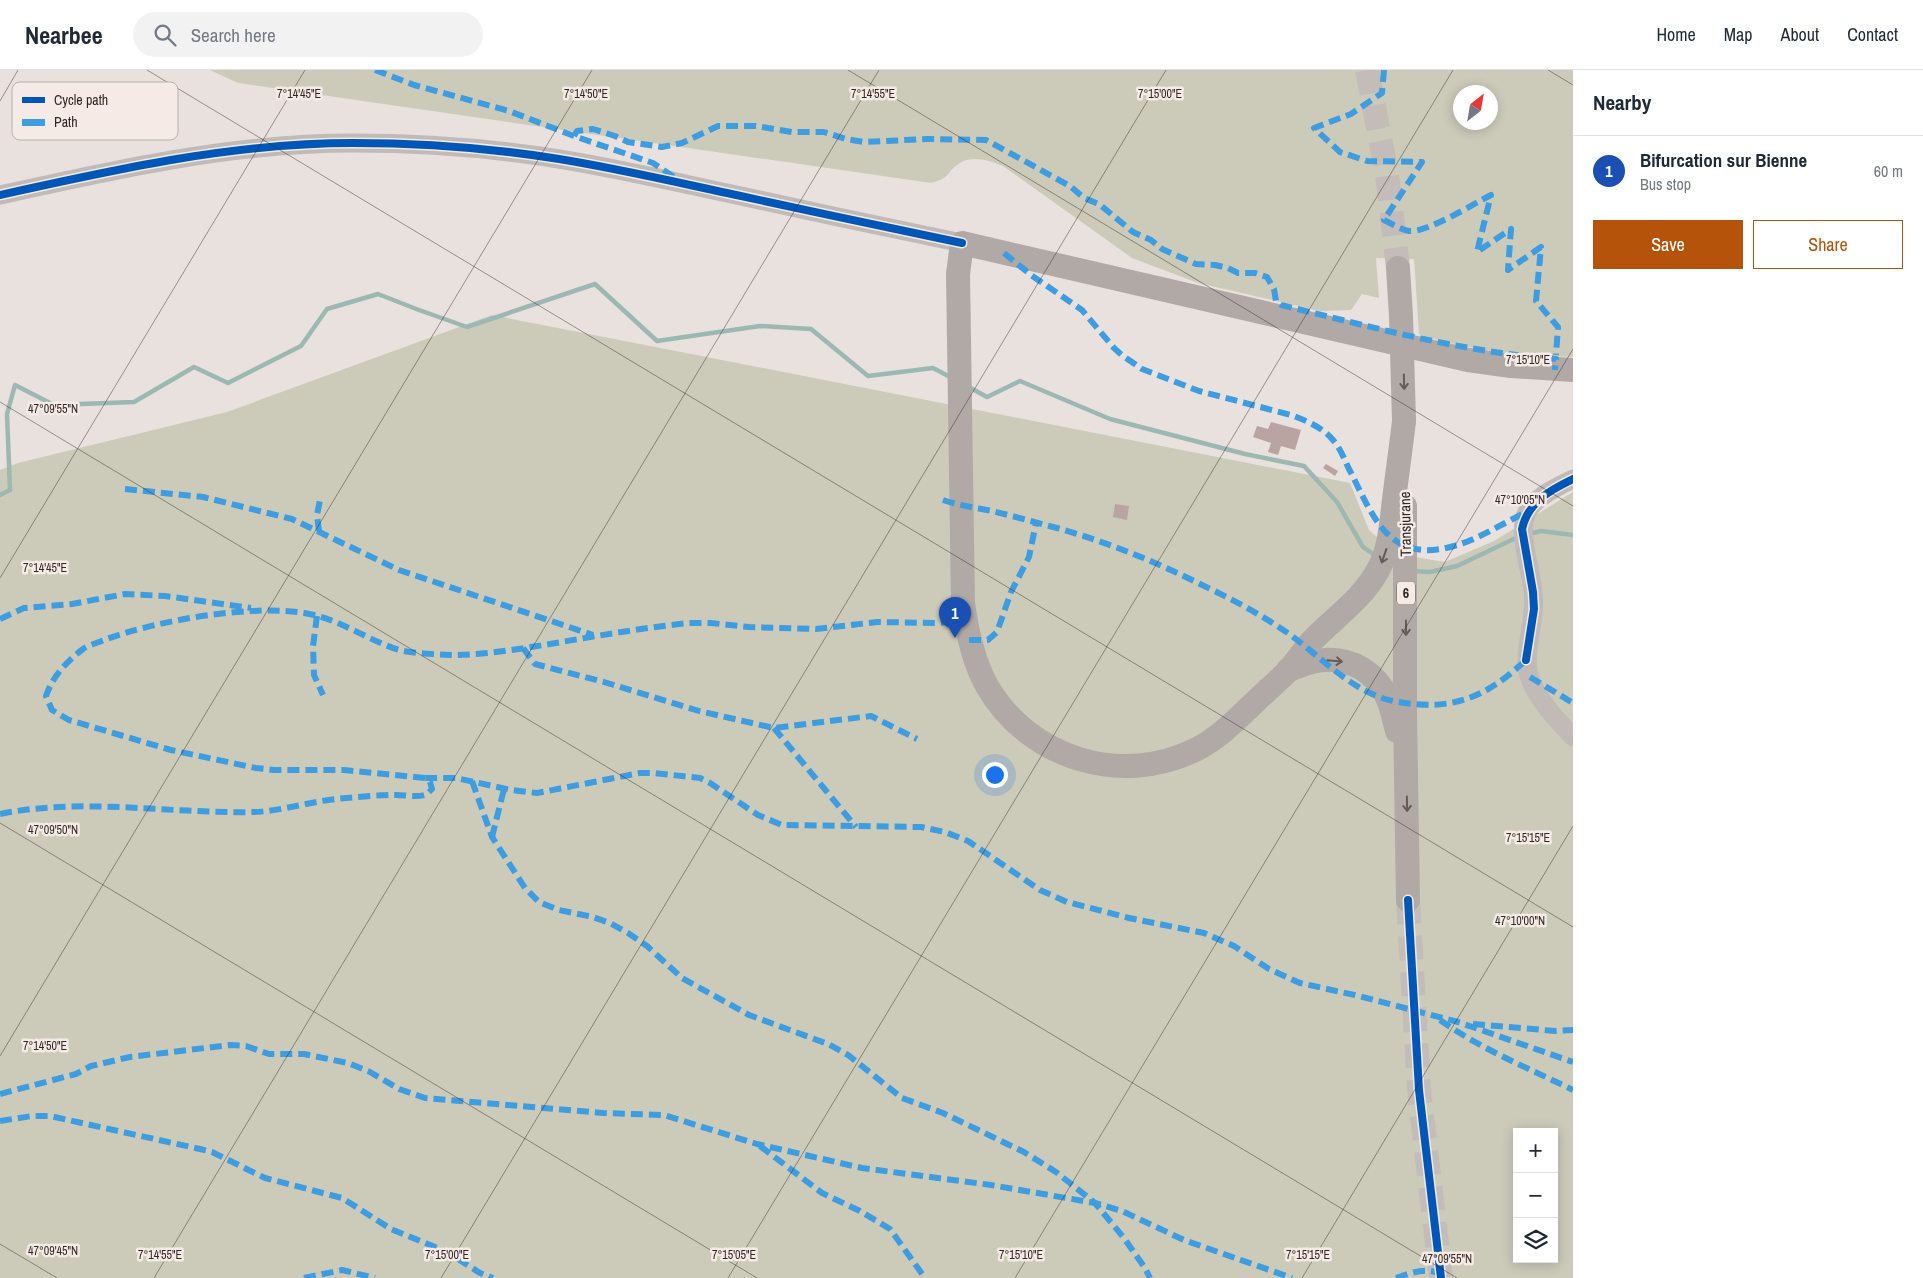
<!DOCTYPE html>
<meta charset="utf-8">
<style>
body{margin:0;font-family:"Archivo Narrow",sans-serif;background:#f2f2f3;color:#1f2937}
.controls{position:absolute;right:15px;bottom:15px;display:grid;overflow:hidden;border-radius:0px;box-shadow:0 2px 12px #0003}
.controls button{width:45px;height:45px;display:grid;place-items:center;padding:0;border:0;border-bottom:1px solid #e0e1e3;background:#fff;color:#1f2937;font:25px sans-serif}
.compass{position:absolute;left:1453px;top:15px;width:45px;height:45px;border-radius:50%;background:#fff;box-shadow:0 2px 12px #0003;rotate:31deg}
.you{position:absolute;left:994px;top:704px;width:18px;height:18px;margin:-12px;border:4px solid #fff;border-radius:50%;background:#1a73e8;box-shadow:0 0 0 8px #1a73e833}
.badge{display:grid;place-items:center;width:32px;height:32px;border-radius:50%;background:#b45309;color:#fff;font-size:16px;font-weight:700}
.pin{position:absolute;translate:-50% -41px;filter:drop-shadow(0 1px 2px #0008)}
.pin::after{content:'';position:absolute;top:26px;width:18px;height:15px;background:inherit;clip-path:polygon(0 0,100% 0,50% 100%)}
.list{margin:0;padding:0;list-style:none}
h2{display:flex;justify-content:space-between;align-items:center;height:65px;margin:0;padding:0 20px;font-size:21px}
h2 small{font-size:16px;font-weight:400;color:#747a83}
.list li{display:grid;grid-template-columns:32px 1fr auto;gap:15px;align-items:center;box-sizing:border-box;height:70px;padding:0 20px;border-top:1px solid #e0e1e3}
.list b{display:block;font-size:19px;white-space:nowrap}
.list p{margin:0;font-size:16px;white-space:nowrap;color:#747a83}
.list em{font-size:16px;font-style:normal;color:#747a83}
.actions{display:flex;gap:10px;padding:15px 20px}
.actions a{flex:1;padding:11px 0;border:1px solid #b45309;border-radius:0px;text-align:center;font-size:18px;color:#b45309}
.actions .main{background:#b45309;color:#fff}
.icon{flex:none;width:28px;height:28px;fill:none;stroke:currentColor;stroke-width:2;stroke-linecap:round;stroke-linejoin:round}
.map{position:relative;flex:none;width:1573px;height:1208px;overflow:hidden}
header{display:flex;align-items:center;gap:30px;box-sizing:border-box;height:70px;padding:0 25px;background:#fff;border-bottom:1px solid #e0e1e3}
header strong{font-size:24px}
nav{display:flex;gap:28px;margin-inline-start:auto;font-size:18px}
.search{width:350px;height:45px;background:#f2f2f3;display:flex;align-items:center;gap:12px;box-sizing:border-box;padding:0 18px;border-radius:28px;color:#747a83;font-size:19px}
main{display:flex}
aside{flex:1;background:#fff}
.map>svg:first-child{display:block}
.green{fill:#cccbba;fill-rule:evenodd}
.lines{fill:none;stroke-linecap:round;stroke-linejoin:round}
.stream{stroke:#9cb8b2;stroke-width:4.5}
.building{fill:#b9a4a2}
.major-tunnel{stroke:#c3bcb9;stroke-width:24;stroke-dasharray:24 12;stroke-linecap:butt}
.minor{stroke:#c1bab7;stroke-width:19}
.major{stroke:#b0a9a6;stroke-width:24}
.major-bridge{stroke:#b0a9a6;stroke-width:24}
.quiet{stroke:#3e9ce0;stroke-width:6;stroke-dasharray:12 6;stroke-linecap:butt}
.cycleway-casing{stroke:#f5eae5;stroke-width:11}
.cycleway{stroke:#0057b8;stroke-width:8}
.oneway{stroke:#645c59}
.ticks{fill:none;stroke:#312826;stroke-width:1;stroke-opacity:0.45}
.labels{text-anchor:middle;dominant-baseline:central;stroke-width:5;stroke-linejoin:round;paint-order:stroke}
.shield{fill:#f5eae5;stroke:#6c625f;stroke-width:1}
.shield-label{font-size:14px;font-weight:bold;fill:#312826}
.street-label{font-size:15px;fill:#312826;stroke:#f5eae5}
.key{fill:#f5eae5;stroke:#bab0ac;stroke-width:1}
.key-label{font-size:14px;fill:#312826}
.ticks-label{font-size:12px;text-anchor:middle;fill:#312826;stroke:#f5eae5;stroke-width:5;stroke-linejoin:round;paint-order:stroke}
</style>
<header>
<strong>Nearbee</strong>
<div class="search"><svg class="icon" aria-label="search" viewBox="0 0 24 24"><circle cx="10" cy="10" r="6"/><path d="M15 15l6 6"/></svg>Search here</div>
<nav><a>Home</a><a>Map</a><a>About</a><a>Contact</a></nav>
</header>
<main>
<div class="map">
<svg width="1573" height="1208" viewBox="0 0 1573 1208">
<rect width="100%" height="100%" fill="#e8e1de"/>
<g class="green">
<path d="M210 0H1573V287C1521 286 1469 281 1419 264L1414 189 1376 188 1379 228 1362 224 1351 240 1320 241 1198 213 1132 188 1003 96C990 91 973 85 960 93 945 102 952 108 931 113L238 13ZM1460 22H1490V52H1460Z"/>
<path d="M492 245 1350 413 1369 460 1396 484 1445 492 1494 471 1573 422V1208H0V400L18 393 227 342ZM1517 1062H1554V1189H1517Z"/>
</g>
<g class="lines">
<g class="stream">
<path d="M967 316 987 327 1020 311 1110 349 1245 384 1304 396 1337 432 1363 477 1376 486"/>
<path d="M0 425 10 420 7 344 15 315 54 335 134 332 194 297 228 313 301 276 327 239 378 224 419 240 467 257 595 214 657 271 760 256 811 259 868 306 933 298 952 308"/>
<path d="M1528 464 1541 461 1573 465"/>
<path d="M1411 501 1430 502 1457 496 1518 467"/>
</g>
</g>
<g class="building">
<path d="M1271 352 1301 360 1295 380 1281 376 1278 385 1268 382 1271 373 1253 367 1257 356 1268 359Z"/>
<path d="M1326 394 1338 401 1335 406 1323 398Z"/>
<path d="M1115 434 1129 436 1127 450 1113 447Z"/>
</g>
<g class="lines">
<g class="major-tunnel">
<path d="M1367 0 1387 105 1398 198"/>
<path d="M1408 830 1419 1020 1441 1208"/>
</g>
<g class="minor">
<path d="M0 125C117 99 233 73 353 73 422 73 491 78 559 89 615 98 671 111 727 123 805 140 884 157 962 173"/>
<path d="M1573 409C1558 416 1535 427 1527 442 1517 460 1531 501 1533 521 1537 550 1521 583 1530 609 1539 631 1557 650 1573 667"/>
</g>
<g class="major">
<path d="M1398 198 1401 246"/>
<path d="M1404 351C1401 378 1397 404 1394 430 1391 453 1390 479 1378 500 1362 530 1332 549 1309 574 1302 583 1296 592 1288 601 1278 611 1266 621 1255 632 1237 649 1219 668 1197 679 1122 717 1029 689 987 616 973 591 967 562 963 533L958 204 962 173 1468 290 1511 296 1573 300"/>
<path d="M1405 436V644L1408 830"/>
<path d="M1288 600C1300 596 1312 590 1325 590 1352 588 1376 603 1387 627 1392 638 1394 650 1397 661"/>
</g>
<path class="major-bridge" d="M1401 246 1404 351"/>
<g class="quiet">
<path d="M375 0 414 15 509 41 574 66 653 93 677 109"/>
<path d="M1384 0 1382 23 1351 44 1314 58 1340 82 1367 91 1422 92 1384 150C1392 154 1400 159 1409 161 1427 163 1473 134 1491 125L1477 182 1511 159 1508 200 1541 177 1536 231 1558 257 1556 285"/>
<path d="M574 66 577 61 593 59 615 66 628 72 662 77 682 73 718 56H756L792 62H824L846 69 864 72 928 69 986 70 1070 116 1084 128 1099 134 1133 162 1151 170 1162 179 1196 194 1215 195 1228 198 1238 203H1255L1267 207 1274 219 1276 231 1281 235C1372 257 1462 282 1556 289L1555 300"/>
<path d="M1004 183 1031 205 1082 240 1114 278 1123 286 1142 299 1199 321 1291 345C1307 351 1322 357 1333 370 1340 378 1344 388 1348 397 1373 445 1387 495 1454 476 1479 469 1503 453 1527 442"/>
<path d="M125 419 203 427 292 449 399 500 593 565"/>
<path d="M943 430C957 435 972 437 987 440 1010 445 1034 452 1057 458 1107 472 1154 491 1200 514 1232 529 1264 546 1292 566 1323 589 1354 623 1393 631 1451 642 1484 629 1526 590"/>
<path d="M319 461 317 445 320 430"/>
<path d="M317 546 313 576 314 605 323 625"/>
<path d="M0 549 24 538 72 534 125 524 165 526 251 538"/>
<path d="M969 570H988L997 562 1011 522 1029 487 1036 453"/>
<path d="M523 578 535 594 604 612 699 641 774 658 871 646 917 669"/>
<path d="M1530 607 1573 633"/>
<path d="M774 658 856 757"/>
<path d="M425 708 344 700H274L256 698 171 680 69 650 52 640 46 626C53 606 66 592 83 579 89 575 97 573 104 570 154 551 251 534 304 543 338 548 367 570 399 580 416 584 435 584 452 585 485 585 518 579 550 574 596 566 642 558 688 553H711L749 557 816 559 877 552 939 553 965 549"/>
<path d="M472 711 492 767 525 818 539 832 559 840 593 847 610 853 628 863 647 876 682 908 749 945 828 974 848 985 902 1028 943 1043 1024 1082 1056 1102 1095 1133 1124 1168 1145 1198 1150 1208"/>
<path d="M0 744C84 727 169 744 254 742 282 741 308 732 336 729 356 727 377 725 396 725 406 725 418 728 427 724 428 723 431 720 432 719L430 712 425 708H456L511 720 537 723 640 703H654L700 708 710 713 758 745 782 755 921 757 945 762 968 771 1040 820 1067 832 1129 848 1204 863 1234 876 1269 899 1300 913 1359 926 1458 952 1573 992"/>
<path d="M492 767 504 719"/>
<path d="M1440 950C1481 979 1528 998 1573 1020"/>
<path d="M1473 954 1555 961 1573 960"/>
<path d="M0 1024 76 1004 91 996 130 987 230 975 246 976 269 984H304L348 993 370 1002 399 1019 425 1028 603 1043 664 1045 757 1074 862 1098 991 1115 1095 1133 1122 1141 1184 1170 1292 1208"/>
<path d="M0 1051 32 1046H50L200 1079 212 1082 265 1108 342 1128 391 1159 447 1182 480 1203 493 1208"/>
<path d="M760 1076 822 1123 860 1141 890 1159 925 1208"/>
<path d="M304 1208 342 1200 375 1208"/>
<path d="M1396 1208C1411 1203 1427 1196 1442 1205"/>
</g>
<g class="cycleway-casing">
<g id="cycleway">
<path d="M0 125C117 99 233 73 353 73 422 73 491 78 559 89 615 98 671 111 727 123 805 140 884 157 962 173"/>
<path d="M1526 590 1534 539 1533 522 1522 459C1528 432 1550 420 1573 409"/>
<path d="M1408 830 1419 1020 1441 1208"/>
</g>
</g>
<use href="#cycleway" class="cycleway"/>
</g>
<defs><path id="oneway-shaft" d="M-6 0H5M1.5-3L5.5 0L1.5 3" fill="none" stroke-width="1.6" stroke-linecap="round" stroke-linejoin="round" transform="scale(1.25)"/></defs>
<g class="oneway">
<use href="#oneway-shaft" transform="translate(1404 312) rotate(89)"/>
<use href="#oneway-shaft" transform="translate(1384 486) rotate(109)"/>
<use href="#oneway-shaft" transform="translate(1406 558) rotate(90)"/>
<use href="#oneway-shaft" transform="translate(1335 591) rotate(5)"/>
<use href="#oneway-shaft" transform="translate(1407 734) rotate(89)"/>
</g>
<path class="ticks" d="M147 0 1573 857M848 0 1573 436M1548 0 1573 15M0 31 18 0M0 332 1457 1208M0 508 305 0M0 753 757 1208M0 986 592 0M0 1174 57 1208M154 1208 879 0M441 1208 1166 0M728 1208 1453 0M1015 1208 1573 279M1302 1208 1573 756"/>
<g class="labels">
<rect class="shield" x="1397" y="511.5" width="18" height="23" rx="4"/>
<g class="shield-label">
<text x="1406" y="523">6</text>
</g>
<g class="street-label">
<text transform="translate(1405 454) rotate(-91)">Transjurane</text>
</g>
</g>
<rect x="12" y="12" width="166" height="58" rx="8" class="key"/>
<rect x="22" y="27" width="23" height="6" fill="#0057b8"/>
<rect x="22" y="49" width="23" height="7" fill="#3e9ce0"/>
<g class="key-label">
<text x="54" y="35">Cycle path</text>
<text x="54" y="57">Path</text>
</g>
<g class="ticks-label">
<text x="873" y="28">7°14'55"E</text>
<text x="1160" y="28">7°15'00"E</text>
<text x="299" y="28">7°14'45"E</text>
<text x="586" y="28">7°14'50"E</text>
<text x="1528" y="294">7°15'10"E</text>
<text x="53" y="343">47°09'55"N</text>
<text x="1520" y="434">47°10'05"N</text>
<text x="45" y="502">7°14'45"E</text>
<text x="53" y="764">47°09'50"N</text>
<text x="1528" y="772">7°15'15"E</text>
<text x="1520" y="855">47°10'00"N</text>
<text x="45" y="980">7°14'50"E</text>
<text x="53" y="1185">47°09'45"N</text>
<text x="160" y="1189">7°14'55"E</text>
<text x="447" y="1189">7°15'00"E</text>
<text x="734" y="1189">7°15'05"E</text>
<text x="1021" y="1189">7°15'10"E</text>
<text x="1308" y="1189">7°15'15"E</text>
<text x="1447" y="1193">47°09'55"N</text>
</g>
</svg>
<div class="controls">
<button>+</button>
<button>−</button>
<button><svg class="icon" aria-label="layers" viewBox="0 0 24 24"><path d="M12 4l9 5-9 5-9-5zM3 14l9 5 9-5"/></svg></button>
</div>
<svg class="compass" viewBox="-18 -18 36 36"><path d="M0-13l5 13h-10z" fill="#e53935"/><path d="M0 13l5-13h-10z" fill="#747a83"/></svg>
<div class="you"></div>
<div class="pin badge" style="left:955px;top:568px;background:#1a4fb4">1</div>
</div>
<aside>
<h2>Nearby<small></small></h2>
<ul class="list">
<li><span class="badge" style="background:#1a4fb4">1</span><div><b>Bifurcation sur Bienne</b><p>Bus stop</p></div><em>60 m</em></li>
</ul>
<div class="actions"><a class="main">Save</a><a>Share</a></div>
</aside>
</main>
